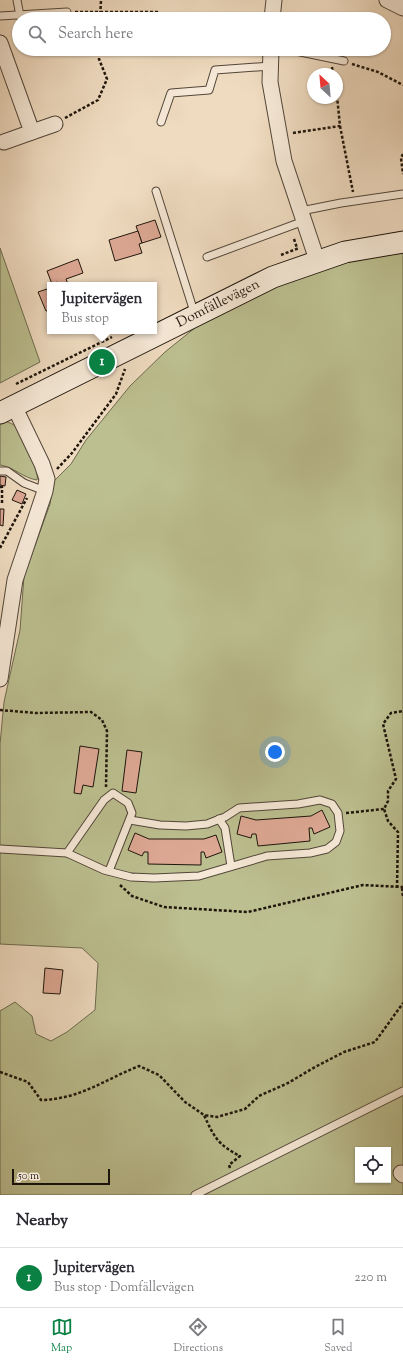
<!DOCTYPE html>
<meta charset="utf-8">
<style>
body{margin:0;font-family:"Sorts Mill Goudy",serif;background:#f7f7f7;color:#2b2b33}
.controls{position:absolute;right:12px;bottom:12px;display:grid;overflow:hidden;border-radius:0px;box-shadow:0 1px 3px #0004}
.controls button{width:36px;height:36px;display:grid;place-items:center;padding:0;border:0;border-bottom:1px solid #e1e1e2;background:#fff;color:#2b2b33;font:20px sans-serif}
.compass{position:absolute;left:307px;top:68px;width:36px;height:36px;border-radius:50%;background:#fff;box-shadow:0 1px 3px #0004;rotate:334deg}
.scale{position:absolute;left:12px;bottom:10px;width:98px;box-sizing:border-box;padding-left:4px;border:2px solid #1e150c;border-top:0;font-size:11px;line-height:14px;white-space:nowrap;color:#1e150c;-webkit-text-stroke:3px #f5e8d6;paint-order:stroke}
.you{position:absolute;left:275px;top:752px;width:14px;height:14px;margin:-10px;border:3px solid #fff;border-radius:50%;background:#1a73e8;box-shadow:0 0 0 6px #1a73e833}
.badge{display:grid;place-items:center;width:26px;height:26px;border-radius:50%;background:#0b8043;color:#fff;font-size:13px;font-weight:700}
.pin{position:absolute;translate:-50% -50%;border:2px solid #fff;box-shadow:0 1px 4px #0006}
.popup{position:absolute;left:47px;top:282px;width:110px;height:52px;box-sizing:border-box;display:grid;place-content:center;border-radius:0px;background:#fff;filter:drop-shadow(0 1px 3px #0005);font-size:13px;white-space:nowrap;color:#7c7c81}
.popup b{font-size:15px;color:#2b2b33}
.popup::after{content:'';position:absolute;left:50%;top:100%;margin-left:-8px;border:8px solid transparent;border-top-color:#fff}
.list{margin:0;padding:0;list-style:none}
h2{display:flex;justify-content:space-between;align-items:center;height:52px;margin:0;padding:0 16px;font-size:17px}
h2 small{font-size:13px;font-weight:400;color:#7c7c81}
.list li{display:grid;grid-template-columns:26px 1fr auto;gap:12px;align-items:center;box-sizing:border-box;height:60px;padding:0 16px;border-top:1px solid #e1e1e2}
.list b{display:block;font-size:15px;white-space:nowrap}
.list p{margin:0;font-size:13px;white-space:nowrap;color:#7c7c81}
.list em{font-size:13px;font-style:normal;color:#7c7c81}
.icon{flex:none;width:22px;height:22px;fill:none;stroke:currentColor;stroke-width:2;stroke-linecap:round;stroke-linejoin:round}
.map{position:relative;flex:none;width:403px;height:1195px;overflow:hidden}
.search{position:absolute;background:#fff;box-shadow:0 1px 3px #0004;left:12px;right:12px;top:12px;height:44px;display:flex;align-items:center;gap:10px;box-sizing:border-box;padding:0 14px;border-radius:22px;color:#7c7c81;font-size:15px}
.sheet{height:112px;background:#fff}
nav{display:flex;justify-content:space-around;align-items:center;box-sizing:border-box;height:56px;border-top:1px solid #e1e1e2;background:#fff;font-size:11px;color:#7c7c81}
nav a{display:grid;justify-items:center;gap:2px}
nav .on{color:#0b8043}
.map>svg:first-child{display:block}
.green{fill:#bcbf90;stroke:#6d6a4e;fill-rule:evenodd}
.building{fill:#dda894;stroke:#1e150c}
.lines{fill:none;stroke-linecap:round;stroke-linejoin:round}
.lane-casing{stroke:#524639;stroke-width:9}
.street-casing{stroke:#524639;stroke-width:17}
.secondary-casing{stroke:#1e150c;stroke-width:23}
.path{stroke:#1e150c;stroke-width:2.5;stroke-dasharray:3 2;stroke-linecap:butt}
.lane{stroke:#f5e8d6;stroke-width:7}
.street{stroke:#f5e8d6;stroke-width:15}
.secondary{stroke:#f5e8d6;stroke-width:21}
.labels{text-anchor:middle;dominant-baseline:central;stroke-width:3.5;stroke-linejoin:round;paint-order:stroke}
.street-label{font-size:14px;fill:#1e150c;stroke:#f5e8d6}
</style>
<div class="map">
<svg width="403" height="1195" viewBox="0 0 403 1195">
<rect width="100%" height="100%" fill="#efdbc0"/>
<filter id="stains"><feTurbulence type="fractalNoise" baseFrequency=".005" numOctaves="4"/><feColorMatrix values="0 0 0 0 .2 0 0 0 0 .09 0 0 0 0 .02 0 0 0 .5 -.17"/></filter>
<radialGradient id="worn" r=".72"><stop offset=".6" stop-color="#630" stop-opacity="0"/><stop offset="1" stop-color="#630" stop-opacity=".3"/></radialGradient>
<g class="green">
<path d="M0 248 40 362 0 383Z"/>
<path d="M403 251V1195H0V1011L15 1002 32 1016 36 1034 51 1041 67 1032 95 1010 98 963 82 948 0 944V744L4 702 20 630 24 576 50 504 54 481 71 464 86 440 130 386 165 352 196 327 269 288 348 261ZM358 1150H388V1180H358Z"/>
<path d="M5 421C10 423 14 424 18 429 24 438 40 472 37 480 23 478 14 467 0 465V423Z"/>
</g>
<g class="building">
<path d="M155 220 161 237 142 243 136 226Z"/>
<path d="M138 231 142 243 139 244 142 253 115 261 109 240Z"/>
<path d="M78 259 83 273 66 279 68 284 65 285H58L57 282 52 284 47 271Z"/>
<path d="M50 288V310L46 311 38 292Z"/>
<path d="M0 476 6 477 5 486 0 485Z"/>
<path d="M17 490 26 494 22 504 12 500Z"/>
<path d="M0 509H4L3 526 0 525Z"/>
<path d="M80 746 99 749 93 787 83 785 81 794 74 793Z"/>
<path d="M127 750 142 752 136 793 122 791Z"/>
<path d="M322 810 330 827 314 834 312 828H309L310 841 258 846 256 834H252L251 838 237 834 241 816 256 820 311 816Z"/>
<path d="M135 833 149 839H204L216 835 222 852 206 858 204 852H201V865L148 864V852H144L142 856 128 850Z"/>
<path d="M45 968 63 970 60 994 43 993Z"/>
</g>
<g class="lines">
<g class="lane-casing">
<g id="lane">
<path d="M17 0 20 16"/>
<path d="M0 16 67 12"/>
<path d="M286 49 344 61"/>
<path d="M161 122 171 93 209 90 215 70 271 66"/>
<path d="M156 191 195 315"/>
<path d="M301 211 341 203 403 194"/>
<path d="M207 257 304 221"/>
<path d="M0 471H7L24 483 45 491"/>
<path d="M219 819 225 828 231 866"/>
<path d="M0 849 67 853 104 870 131 877 154 878 199 876 267 856 310 853 327 849 336 842 340 831 338 813 332 804 320 800 298 804 239 808 225 817 207 824 186 826 160 825 130 820"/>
<path d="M67 853 104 800 113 793 128 803 132 813 109 871"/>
<path d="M195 1195 403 1091"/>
</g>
</g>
<g class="street-casing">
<g id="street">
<path d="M387 0 403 8"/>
<path d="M272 19 274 0"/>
<path d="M0 43 32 132 4 142"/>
<path d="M271 49 270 82 284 161 317 260"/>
<path d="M32 132 55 124"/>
<path d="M0 679 15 580 45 491 47 479 42 464 14 406"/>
<path d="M401 1173 403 1175"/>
</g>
</g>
<g class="secondary-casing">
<g id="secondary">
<path id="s1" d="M0 413 273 277 345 252 403 242"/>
</g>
</g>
<g class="path">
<path d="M75 12H157L158 19"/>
<path d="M130 12V19"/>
<path d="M100 19 101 0"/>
<path d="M352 64 378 72 403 85"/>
<path d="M332 67 333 74"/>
<path d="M65 118 98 100 107 79 99 59V49"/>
<path d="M340 126 353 192"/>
<path d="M293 133 340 126 337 96"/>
<path d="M403 154 401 158 403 174"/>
<path d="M294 239 297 248"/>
<path d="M281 255 299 248"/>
<path d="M16 384 112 337"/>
<path d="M57 469 72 453 116 394 125 369"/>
<path d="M0 487H2V503H0"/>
<path d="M0 548 27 498"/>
<path d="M0 710 36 713 91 712 102 720 107 731 106 787"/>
<path d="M346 813 384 809"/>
<path d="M120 885 132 896 164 907 248 912 363 885 403 887"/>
<path d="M397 888 398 832 388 821 384 809 388 801V791L396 779 383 724 391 713 403 711"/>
<path d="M402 888 403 897"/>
<path d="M0 1072 28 1082 41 1100C80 1099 104 1080 139 1066L159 1075 185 1102 204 1115"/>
<path d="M230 1168 229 1165 240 1156C218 1145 214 1137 204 1115L217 1117 245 1109 259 1096 288 1083 315 1067 344 1052 375 1042 403 1003"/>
</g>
<use href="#lane" class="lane"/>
<use href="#street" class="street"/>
<use href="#secondary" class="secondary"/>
</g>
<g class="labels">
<g class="street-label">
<text stroke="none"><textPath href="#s1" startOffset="244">Domfällevägen</textPath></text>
</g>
</g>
<rect width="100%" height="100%" filter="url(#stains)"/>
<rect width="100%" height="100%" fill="url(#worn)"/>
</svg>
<div class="controls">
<button><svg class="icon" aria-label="locate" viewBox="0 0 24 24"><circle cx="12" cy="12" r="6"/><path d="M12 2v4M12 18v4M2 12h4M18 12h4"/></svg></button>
</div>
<svg class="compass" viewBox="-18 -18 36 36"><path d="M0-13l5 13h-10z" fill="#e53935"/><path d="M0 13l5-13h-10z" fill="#7c7c81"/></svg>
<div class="scale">50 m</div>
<div class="you"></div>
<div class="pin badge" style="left:102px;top:362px">1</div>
<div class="popup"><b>Jupitervägen</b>Bus stop</div>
<div class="search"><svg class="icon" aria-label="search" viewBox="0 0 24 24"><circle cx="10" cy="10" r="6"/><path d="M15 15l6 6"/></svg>Search here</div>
</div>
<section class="sheet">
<h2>Nearby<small></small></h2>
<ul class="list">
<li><span class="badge">1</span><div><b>Jupitervägen</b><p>Bus stop · Domfällevägen</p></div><em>220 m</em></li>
</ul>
</section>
<nav>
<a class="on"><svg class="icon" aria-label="map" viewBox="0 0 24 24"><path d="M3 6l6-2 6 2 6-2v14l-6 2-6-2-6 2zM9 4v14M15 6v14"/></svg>Map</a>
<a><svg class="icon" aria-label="directions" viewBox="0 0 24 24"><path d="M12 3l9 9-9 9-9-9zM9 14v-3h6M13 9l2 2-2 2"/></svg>Directions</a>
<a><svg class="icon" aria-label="saved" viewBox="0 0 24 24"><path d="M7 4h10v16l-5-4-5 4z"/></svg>Saved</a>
</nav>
